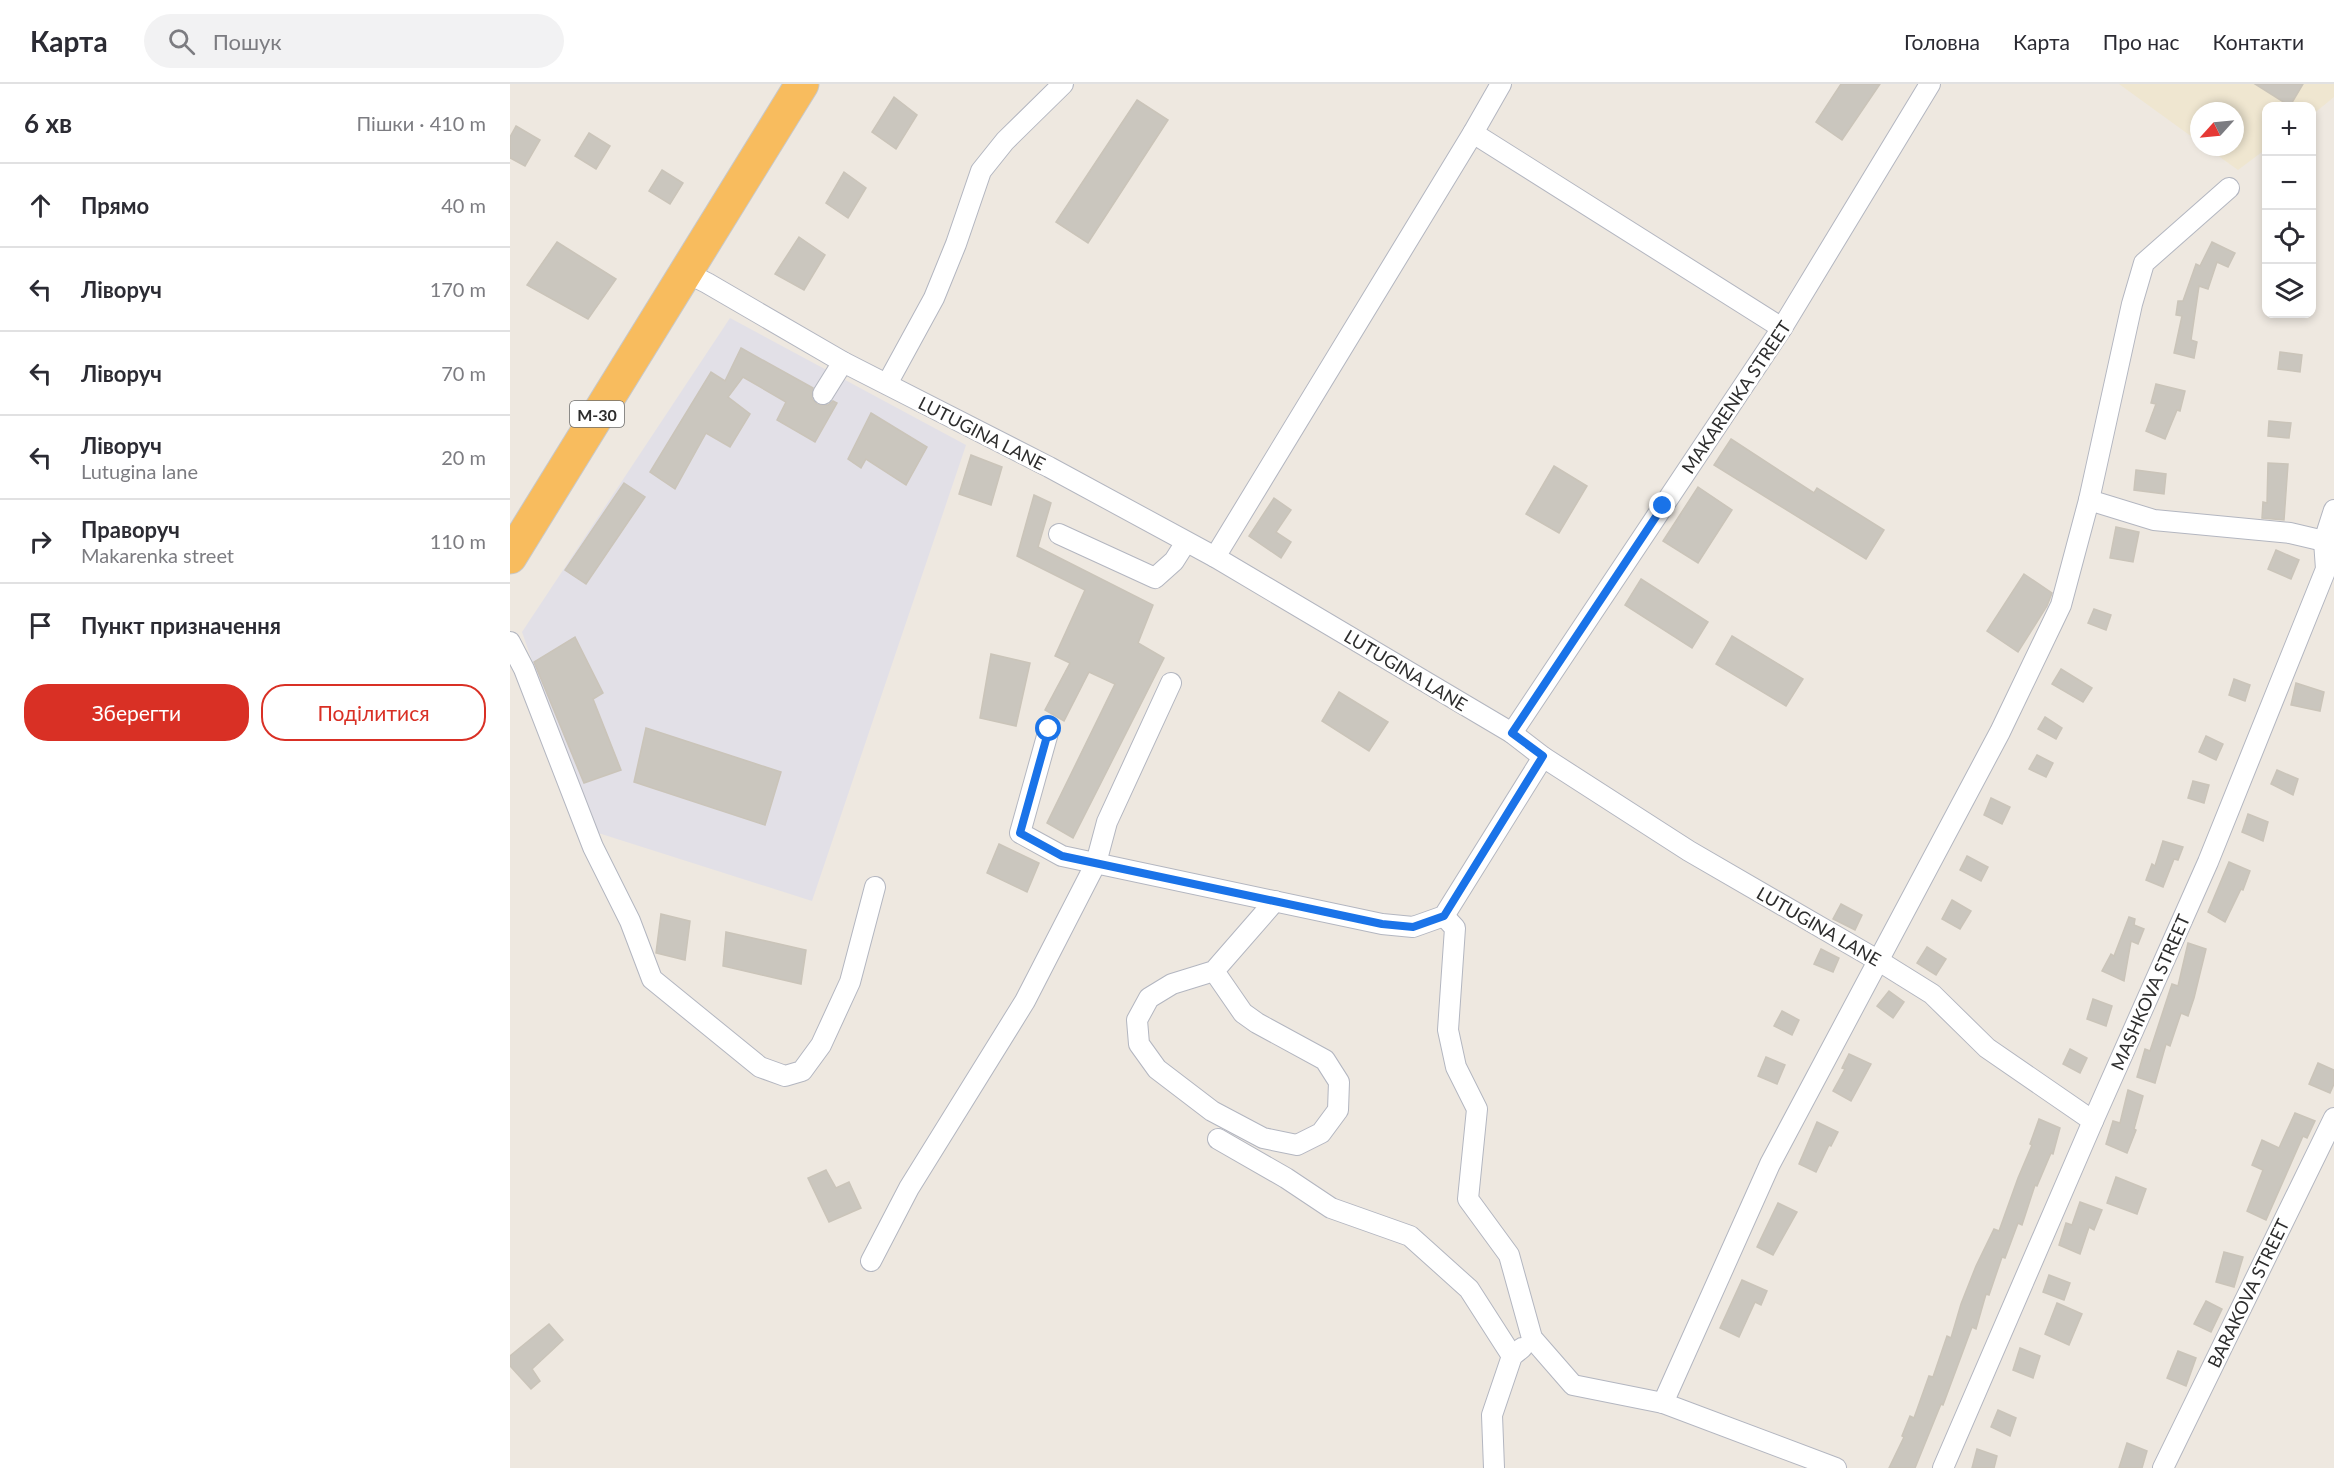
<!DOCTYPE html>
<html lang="uk">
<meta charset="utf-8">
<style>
body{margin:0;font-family:Lato,sans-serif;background:#f2f2f3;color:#2b2b33}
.controls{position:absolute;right:18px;top:18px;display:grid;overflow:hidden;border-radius:12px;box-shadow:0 3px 9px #0003}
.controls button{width:54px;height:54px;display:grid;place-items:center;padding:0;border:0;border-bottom:2px solid #e1e1e2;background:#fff;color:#2b2b33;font:30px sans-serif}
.compass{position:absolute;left:1680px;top:18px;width:54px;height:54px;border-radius:50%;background:#fff;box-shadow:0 3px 9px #0003;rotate:243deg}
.stop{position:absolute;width:18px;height:18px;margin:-14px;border:4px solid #1a73e8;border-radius:50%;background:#fff}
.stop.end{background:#1a73e8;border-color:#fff;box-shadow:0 2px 6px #0008}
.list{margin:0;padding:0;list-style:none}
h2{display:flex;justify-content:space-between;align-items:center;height:78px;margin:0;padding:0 24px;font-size:26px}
h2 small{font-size:20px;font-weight:400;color:#7c7c81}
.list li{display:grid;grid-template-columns:39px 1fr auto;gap:18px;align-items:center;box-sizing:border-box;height:84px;padding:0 24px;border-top:2px solid #e1e1e2}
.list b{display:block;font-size:22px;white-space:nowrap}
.list p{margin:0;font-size:20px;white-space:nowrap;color:#7c7c81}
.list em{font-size:20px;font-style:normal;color:#7c7c81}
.actions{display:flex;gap:12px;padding:18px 24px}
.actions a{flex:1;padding:14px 0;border:2px solid #d93025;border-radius:24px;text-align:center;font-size:21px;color:#d93025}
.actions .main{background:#d93025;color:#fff}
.icon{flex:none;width:33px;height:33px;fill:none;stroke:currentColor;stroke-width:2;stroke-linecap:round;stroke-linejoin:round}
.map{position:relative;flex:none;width:1824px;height:1384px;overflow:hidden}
header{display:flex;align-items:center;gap:36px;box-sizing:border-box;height:84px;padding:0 30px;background:#fff;border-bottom:2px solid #e1e1e2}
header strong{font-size:28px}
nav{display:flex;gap:33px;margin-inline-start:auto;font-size:21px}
.search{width:420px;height:54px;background:#f2f2f3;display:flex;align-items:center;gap:15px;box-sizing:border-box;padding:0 21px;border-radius:33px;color:#7c7c81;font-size:22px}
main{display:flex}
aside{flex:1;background:#fff}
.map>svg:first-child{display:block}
.industrial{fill:#e2e0e7}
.education{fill:#efe6d0}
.building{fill:#cac6be;stroke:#cac4b9;stroke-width:1.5}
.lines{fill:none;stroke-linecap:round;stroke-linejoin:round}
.minor-casing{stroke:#b3b6c0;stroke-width:22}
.trunk-casing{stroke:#c8c8c8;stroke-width:35}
.minor{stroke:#fff;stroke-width:20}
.trunk{stroke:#f8bc5e;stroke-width:33}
.route{stroke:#1a73e8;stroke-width:8}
.labels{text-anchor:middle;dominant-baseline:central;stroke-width:6;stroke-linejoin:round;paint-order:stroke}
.shield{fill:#fff;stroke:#6c6c6c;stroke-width:1.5}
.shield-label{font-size:16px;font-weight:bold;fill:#2d2d2d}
.street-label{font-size:18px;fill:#2d2d2d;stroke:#fff}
</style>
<header>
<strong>Карта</strong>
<div class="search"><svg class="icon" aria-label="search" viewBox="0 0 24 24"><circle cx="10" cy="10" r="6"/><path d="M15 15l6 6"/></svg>Пошук</div>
<nav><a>Головна</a><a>Карта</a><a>Про нас</a><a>Контакти</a></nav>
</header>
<main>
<aside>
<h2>6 хв<small>Пішки · 410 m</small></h2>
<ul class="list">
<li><svg class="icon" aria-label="ahead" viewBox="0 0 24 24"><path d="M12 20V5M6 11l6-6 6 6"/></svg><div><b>Прямо</b></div><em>40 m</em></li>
<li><svg class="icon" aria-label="left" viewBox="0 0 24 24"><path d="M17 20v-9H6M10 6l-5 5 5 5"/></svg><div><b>Ліворуч</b></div><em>170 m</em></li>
<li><svg class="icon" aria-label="left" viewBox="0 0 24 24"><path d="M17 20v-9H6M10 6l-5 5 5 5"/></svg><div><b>Ліворуч</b></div><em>70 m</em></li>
<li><svg class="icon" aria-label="left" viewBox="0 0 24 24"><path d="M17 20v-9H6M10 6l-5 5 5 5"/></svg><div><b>Ліворуч</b><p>Lutugina lane</p></div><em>20 m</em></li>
<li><svg class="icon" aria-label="right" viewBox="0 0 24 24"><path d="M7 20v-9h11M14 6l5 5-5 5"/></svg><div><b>Праворуч</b><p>Makarenka street</p></div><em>110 m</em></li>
<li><svg class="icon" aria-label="arrive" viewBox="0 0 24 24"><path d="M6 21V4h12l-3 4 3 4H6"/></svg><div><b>Пункт призначення</b></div></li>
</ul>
<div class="actions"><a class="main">Зберегти</a><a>Поділитися</a></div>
</aside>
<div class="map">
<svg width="1824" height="1384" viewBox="0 0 1824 1384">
<rect width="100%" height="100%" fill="#eee8e0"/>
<path class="industrial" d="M220 234 456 361 302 817 82 747 12 548Z"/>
<path class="education" d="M1609 0H1824V13L1802 31V22H1756V65L1728 86 1696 63H1725V27H1689V58Z"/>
<g class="building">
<path d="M1331 0H1370L1332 56 1306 38Z"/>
<path d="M1745 0H1793L1780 22Z"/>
<path d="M384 13 407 31 386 65 362 48Z"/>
<path d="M627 16 658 36 578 159 546 138Z"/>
<path d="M6 42 30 56 15 82 0 74V53Z"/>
<path d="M79 49 100 62 86 85 65 72Z"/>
<path d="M152 86 173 99 160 120 139 107Z"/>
<path d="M334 88 356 104 338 134 316 119Z"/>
<path d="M289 153 315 171 294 206 265 190Z"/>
<path d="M47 158 106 195 78 235 17 201Z"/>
<path d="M1702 158 1725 169 1718 183 1707 178 1698 205 1689 202 1681 256 1687 258 1684 274 1664 269 1672 232 1666 231 1668 217H1673L1686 180 1690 182Z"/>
<path d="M231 264 303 304 302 315 307 320 318 321 323 317 327 319 305 358 267 336 276 318 233 293 218 313 240 330 220 363 196 349 165 405 140 388 201 288 215 297Z"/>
<path d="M1770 268 1792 271 1790 288 1768 285Z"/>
<path d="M1646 300 1675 307 1670 327 1667 326 1655 355 1636 347 1646 320 1641 319Z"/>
<path d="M361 329 417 363 396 401 356 375 351 384 338 375Z"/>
<path d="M1759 337 1781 339 1779 354 1758 352Z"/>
<path d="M1221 355 1304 409 1307 404 1374 446 1356 475 1204 381Z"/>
<path d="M461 371 492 383 481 421 449 410Z"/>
<path d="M1758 379 1778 380 1774 436 1752 434 1753 418 1757 419Z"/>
<path d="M1044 382 1077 402 1049 449 1016 430Z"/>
<path d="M1626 386 1656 390 1654 410 1624 406Z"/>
<path d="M114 399 135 413 76 500 55 486Z"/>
<path d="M1188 403 1222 426 1188 479 1153 457Z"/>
<path d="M524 411 541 419 528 463 643 521 628 559 654 574 563 754 537 739 605 600 579 588 554 637 535 626 560 579 545 572 575 506 507 472Z"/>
<path d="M764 414 781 426 766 448 781 458 771 474 739 452Z"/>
<path d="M1606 443 1629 448 1623 478 1600 474Z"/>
<path d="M1766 466 1789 476 1781 495 1758 485Z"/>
<path d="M1514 490 1542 509 1537 522 1508 568 1477 547Z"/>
<path d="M1131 495 1198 538 1182 564 1115 521Z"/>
<path d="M1584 525 1601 531 1596 546 1578 539Z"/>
<path d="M1222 552 1293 595 1276 622 1206 580Z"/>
<path d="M65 553 93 609 83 615 111 686 74 699 24 578Z"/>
<path d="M481 570 520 579 506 642 470 634Z"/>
<path d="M1551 585 1582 604 1573 618 1542 600Z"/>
<path d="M1724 595 1740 601 1735 617 1719 611Z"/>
<path d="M1786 599 1814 608 1810 627 1781 621Z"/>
<path d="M829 608 878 638 859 667 812 637Z"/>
<path d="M1535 633 1552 644 1546 655 1528 645Z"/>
<path d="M136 644 271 688 255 741 124 698Z"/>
<path d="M1696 652 1713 660 1706 676 1689 668Z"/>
<path d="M1527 671 1543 679 1536 693 1519 685Z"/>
<path d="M1767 686 1788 695 1783 711 1761 700Z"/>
<path d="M1683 697 1699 701 1694 719 1678 714Z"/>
<path d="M1481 714 1500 723 1492 740 1474 731Z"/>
<path d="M1738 730 1758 738 1753 757 1732 748Z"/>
<path d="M1653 757 1673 763 1668 776 1664 775 1653 803 1636 796 1642 780 1645 782Z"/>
<path d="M489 760 529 779 517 808 477 789Z"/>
<path d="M1457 772 1478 783 1471 797 1450 786Z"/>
<path d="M1719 778 1740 787 1733 806 1731 805 1715 838 1698 828Z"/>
<path d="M1442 816 1461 827 1450 845 1432 835Z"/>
<path d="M1331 820 1352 831 1345 846 1323 835Z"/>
<path d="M151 830 180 837 175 876 146 869Z"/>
<path d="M1619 833 1625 835 1624 841 1634 845 1628 860 1621 857 1614 897 1592 887 1601 870 1604 872Z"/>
<path d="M216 848 296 866 291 900 213 882Z"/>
<path d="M1678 859 1696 865 1684 914 1678 932 1671 929 1660 962 1656 960 1645 999 1627 993 1635 965 1640 967 1662 900 1668 902Z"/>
<path d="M1417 863 1436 875 1426 891 1407 879Z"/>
<path d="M1311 865 1329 874 1323 888 1304 880Z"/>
<path d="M1379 907 1394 918 1383 934 1367 922Z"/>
<path d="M1583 915 1602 922 1596 942 1577 935Z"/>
<path d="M1272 927 1289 936 1282 951 1264 942Z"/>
<path d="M1560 965 1577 974 1570 989 1553 980Z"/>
<path d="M1339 970 1361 980 1341 1017 1323 1007 1335 985 1332 984Z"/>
<path d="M1256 973 1275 981 1267 1000 1248 992Z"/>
<path d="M1808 979 1824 986V1000L1820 1009 1799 1000Z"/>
<path d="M1618 1006 1633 1012 1624 1045 1626 1046 1617 1069 1596 1060 1603 1037 1610 1039Z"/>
<path d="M1785 1029 1805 1037 1797 1054 1793 1052 1756 1136 1737 1127 1753 1086 1742 1081 1752 1056 1769 1064Z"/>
<path d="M1529 1035 1550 1044 1543 1070 1541 1069 1527 1102 1525 1101 1512 1141 1508 1139 1495 1174 1492 1173 1479 1211 1476 1210 1466 1245 1462 1243 1433 1321 1431 1320 1405 1384H1379L1394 1353 1392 1352 1400 1332 1404 1334 1419 1292 1423 1293 1437 1252 1441 1254 1451 1220 1466 1182 1484 1145 1489 1147 1508 1094 1522 1061 1520 1060Z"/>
<path d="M1307 1038 1328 1048 1321 1062 1319 1061 1306 1088 1289 1080Z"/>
<path d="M316 1086 326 1104 339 1098 351 1124 319 1138 298 1094Z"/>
<path d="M1606 1093 1636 1105 1627 1130 1597 1119Z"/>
<path d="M1570 1118 1592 1126 1584 1146 1579 1143 1570 1170 1549 1161 1556 1139 1562 1141Z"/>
<path d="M1268 1119 1287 1128 1263 1171 1247 1163Z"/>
<path d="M1714 1168 1733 1173 1724 1203 1706 1198Z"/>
<path d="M1539 1191 1560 1199 1554 1216 1533 1208Z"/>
<path d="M1232 1196 1257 1207 1251 1221 1245 1218 1229 1253 1210 1244Z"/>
<path d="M1696 1217 1712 1225 1701 1248 1684 1240Z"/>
<path d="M1547 1219 1572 1230 1559 1261 1535 1250Z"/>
<path d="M39 1240 53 1256 22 1285 30 1297 21 1305 0 1282V1272Z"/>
<path d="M1510 1264 1530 1272 1523 1294 1503 1286Z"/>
<path d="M1668 1267 1686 1274 1676 1302 1657 1294Z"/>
<path d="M1488 1326 1506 1334 1500 1352 1481 1343Z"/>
<path d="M1617 1359 1637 1367 1632 1384H1609Z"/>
<path d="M1467 1365 1487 1372 1484 1384H1462Z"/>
</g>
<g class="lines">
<g class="minor-casing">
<g id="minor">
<path d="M963 49 1272 244"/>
<path d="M175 188 197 199 333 278 539 383 705 473 1002 649 1033 673 1179 767 1369 877 1422 910 1477 964 1583 1037"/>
<path d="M377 300 424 214 446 160 471 87 495 57 553 0"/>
<path d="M313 310 333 278"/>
<path d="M1579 416 1644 436 1780 449 1814 457"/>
<path d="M549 450 645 494 664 477 676 458"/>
<path d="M705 473 963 49 991 0"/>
<path d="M0 558 14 585 83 763 120 837 142 895 250 983 275 992 292 987 311 961 340 898 365 803"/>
<path d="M539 645 510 749 552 772 872 840 903 843 934 832 1033 673"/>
<path d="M1002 649 1272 244 1420 0"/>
<path d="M934 832 945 844 938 946 946 983 967 1025 958 1115 999 1171 1022 1254 1063 1301 1153 1319 1326 1384"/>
<path d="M704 887 733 929 747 939 815 976 829 998 828 1026 811 1049 787 1061 753 1054 702 1027 647 985 629 960 627 936 639 914 662 900 704 887 765 817"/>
<path d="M708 1055 776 1094 821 1124 900 1152 959 1205 1002 1272"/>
<path d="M361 1177 399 1104 515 917 586 779 597 738 661 599"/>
<path d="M1153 1319 1260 1080 1490 648 1551 521 1579 416 1622 220 1634 179 1719 104"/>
<path d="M984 1384 982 1331 1002 1272 1012 1264"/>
<path d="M1433 1384 1583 1037 1698 778 1816 485 1814 457 1824 426"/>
<path d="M1653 1384 1824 1034"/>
</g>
</g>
<g class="trunk-casing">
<path id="trunk" d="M0 473 292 0"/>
</g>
<use href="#minor" class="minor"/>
<use href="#trunk" class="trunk"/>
</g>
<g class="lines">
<path class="route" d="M539 645 510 749 552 772 872 840 903 843 934 832 1033 672 1002 649 1153 422"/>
</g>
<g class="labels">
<rect class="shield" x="60" y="317" width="54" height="26" rx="4.5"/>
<g class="shield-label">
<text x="87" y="330">М-30</text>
</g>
<g class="street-label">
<text transform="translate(1226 313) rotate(-56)">MAKARENKA STREET</text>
<text transform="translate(472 349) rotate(27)">LUTUGINA LANE</text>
<text transform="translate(896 586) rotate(31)">LUTUGINA LANE</text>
<text transform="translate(1309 842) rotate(30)">LUTUGINA LANE</text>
<text transform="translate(1640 908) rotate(-66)">MASHKOVA STREET</text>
<text transform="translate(1738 1209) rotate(-64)">BARAKOVA STREET</text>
</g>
</g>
</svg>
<div class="controls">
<button>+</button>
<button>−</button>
<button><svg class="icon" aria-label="locate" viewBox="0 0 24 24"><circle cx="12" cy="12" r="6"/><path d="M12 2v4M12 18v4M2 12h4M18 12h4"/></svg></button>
<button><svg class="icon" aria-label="layers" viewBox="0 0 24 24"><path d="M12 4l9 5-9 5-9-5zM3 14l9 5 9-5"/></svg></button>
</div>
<svg class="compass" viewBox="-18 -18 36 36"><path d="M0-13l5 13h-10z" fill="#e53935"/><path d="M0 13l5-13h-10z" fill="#7c7c81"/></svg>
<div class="stop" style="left:539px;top:645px"></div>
<div class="stop end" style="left:1153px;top:422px"></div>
</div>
</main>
